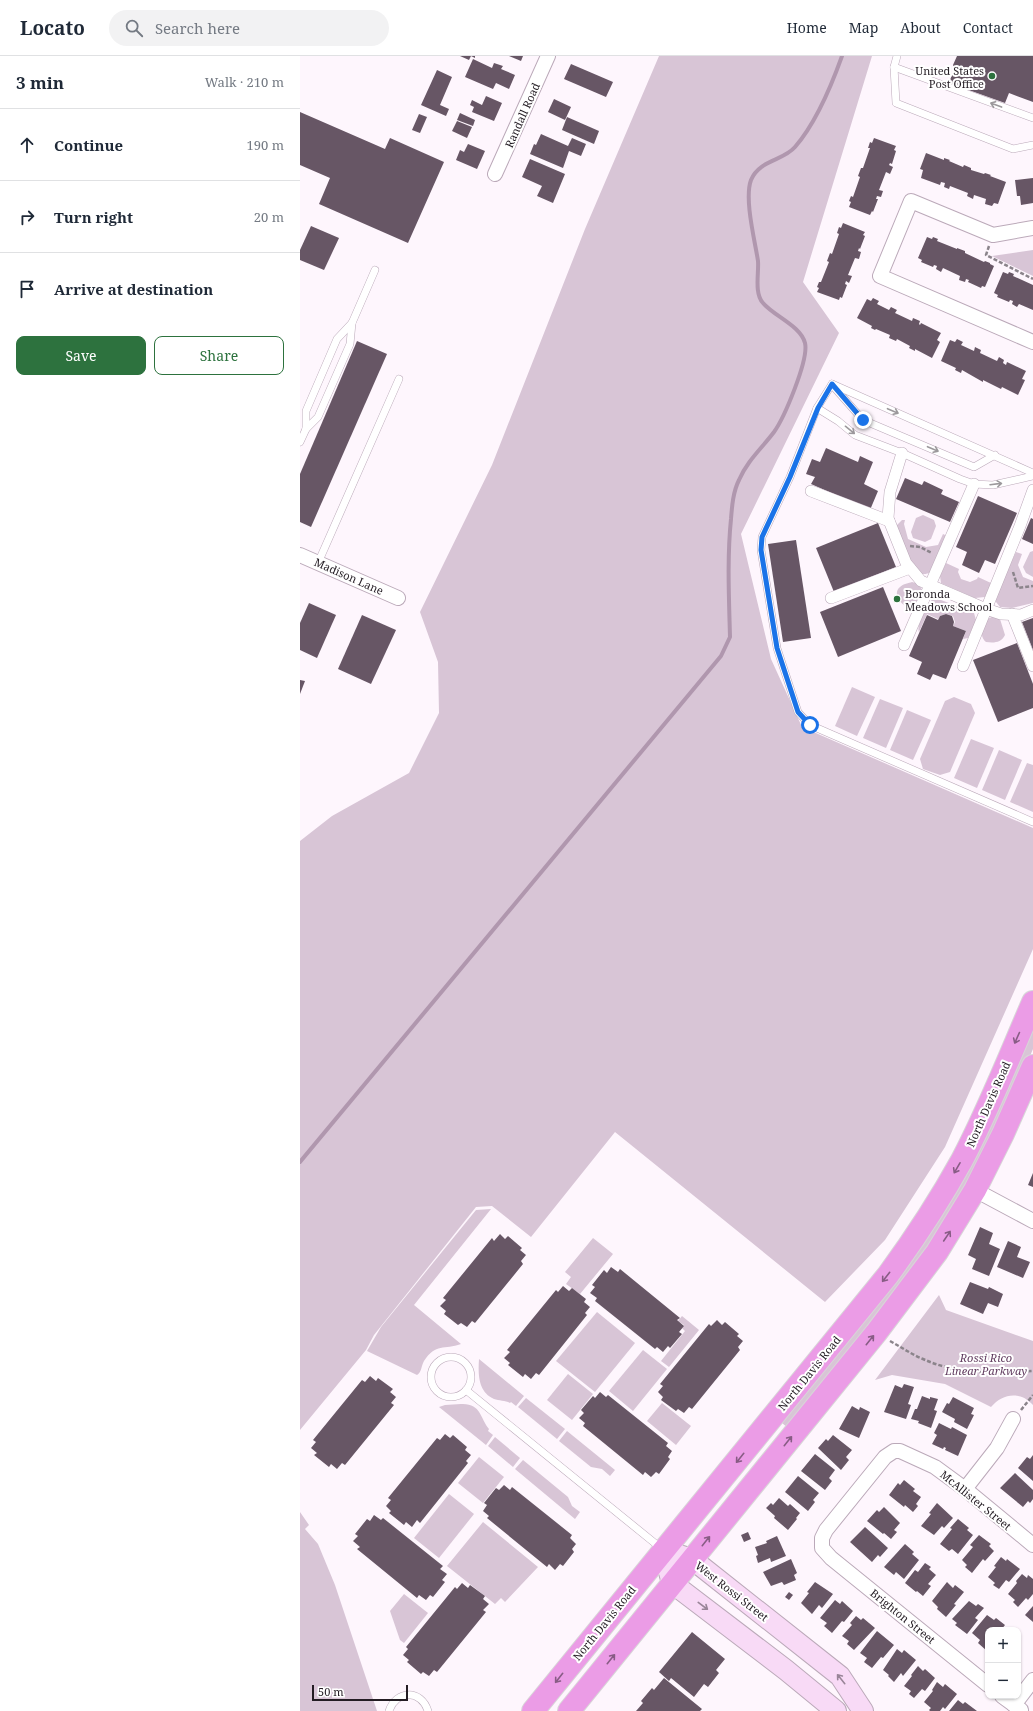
<!DOCTYPE html>
<meta charset="utf-8">
<style>
body{margin:0;font-family:"Noto Serif",serif;background:#f2f2f3;color:#1f2937}
.controls{position:absolute;right:12px;bottom:12px;display:grid;overflow:hidden;border-radius:8px;box-shadow:0 1px 3px #0004}
.controls button{width:36px;height:36px;display:grid;place-items:center;padding:0;border:0;border-bottom:1px solid #e0e1e3;background:#fff;color:#1f2937;font:20px sans-serif}
.scale{position:absolute;left:12px;bottom:10px;width:96px;box-sizing:border-box;padding-left:4px;border:2px solid #241d24;border-top:0;font-size:11px;line-height:14px;white-space:nowrap;color:#241d24;-webkit-text-stroke:3px #fff;paint-order:stroke}
.stop{position:absolute;width:12px;height:12px;margin:-9px;border:3px solid #1a73e8;border-radius:50%;background:#fff}
.stop.end{background:#1a73e8;border-color:#fff;box-shadow:0 1px 4px #0008}
.list{margin:0;padding:0;list-style:none}
h2{display:flex;justify-content:space-between;align-items:center;height:52px;margin:0;padding:0 16px;font-size:17px}
h2 small{font-size:13px;font-weight:400;color:#747a83}
.list li{display:grid;grid-template-columns:26px 1fr auto;gap:12px;align-items:center;box-sizing:border-box;height:72px;padding:0 16px;border-top:1px solid #e0e1e3}
.list b{display:block;font-size:15px;white-space:nowrap}
.list em{font-size:13px;font-style:normal;color:#747a83}
.actions{display:flex;gap:8px;padding:12px 16px}
.actions a{flex:1;padding:9px 0;border:1px solid #2d723e;border-radius:8px;text-align:center;font-size:14px;color:#2d723e}
.actions .main{background:#2d723e;color:#fff}
.icon{flex:none;width:22px;height:22px;fill:none;stroke:currentColor;stroke-width:2;stroke-linecap:round;stroke-linejoin:round}
.map{position:relative;flex:none;width:733px;height:1655px;overflow:hidden}
header{display:flex;align-items:center;gap:24px;box-sizing:border-box;height:56px;padding:0 20px;background:#fff;border-bottom:1px solid #e0e1e3}
header strong{font-size:19px}
nav{display:flex;gap:22px;margin-inline-start:auto;font-size:14px}
.search{width:280px;height:36px;background:#f2f2f3;display:flex;align-items:center;gap:10px;box-sizing:border-box;padding:0 14px;border-radius:22px;color:#747a83;font-size:15px}
main{display:flex}
aside{flex:1;background:#fff}
.map>svg:first-child{display:block}
.green{fill:#d8c5d6}
.lines{fill:none;stroke-linecap:round;stroke-linejoin:round}
.stream{stroke:#b097ae;stroke-width:4}
.building{fill:#675665}
.service-casing{stroke:#bba9b9;stroke-width:8}
.pedestrian-casing{stroke:#bba9b9;stroke-width:12}
.minor-casing{stroke:#bba9b9;stroke-width:16}
.secondary-casing{stroke:#bba9b9;stroke-width:22}
.trunk-casing{stroke:#d8d6d8;stroke-width:24}
.path{stroke:#8b848b;stroke-width:2.5;stroke-dasharray:4 2;stroke-linecap:butt}
.service{stroke:#fff;stroke-width:7}
.pedestrian{stroke:#fff;stroke-width:11}
.minor{stroke:#fff;stroke-width:14}
.secondary{stroke:#f8daf6;stroke-width:20}
.trunk{stroke:#eb9ce6;stroke-width:22}
.oneway{stroke:#9c999c}
.oneway2{stroke:#885c85}
.oneway3{stroke:#998598}
.route{stroke:#1a73e8;stroke-width:5}
.poi-dot{fill:#2d723e;stroke:#fff;stroke-width:1.5}
.labels{text-anchor:middle;dominant-baseline:central;stroke-width:4;stroke-linejoin:round;paint-order:stroke}
.poi-label{font-size:11px;fill:#241d24;stroke:#fff;text-anchor:end}
.street-label{font-size:11px;fill:#241d24;stroke:#fff}
.park-label{font-size:11px;font-style:italic;fill:#613c5f;stroke:#fff}
</style>
<header>
<strong>Locato</strong>
<div class="search"><svg class="icon" aria-label="search" viewBox="0 0 24 24"><circle cx="10" cy="10" r="6"/><path d="M15 15l6 6"/></svg>Search here</div>
<nav><a>Home</a><a>Map</a><a>About</a><a>Contact</a></nav>
</header>
<main>
<aside>
<h2>3 min<small>Walk · 210 m</small></h2>
<ul class="list">
<li><svg class="icon" aria-label="ahead" viewBox="0 0 24 24"><path d="M12 20V5M6 11l6-6 6 6"/></svg><div><b>Continue</b></div><em>190 m</em></li>
<li><svg class="icon" aria-label="right" viewBox="0 0 24 24"><path d="M7 20v-9h11M14 6l5 5-5 5"/></svg><div><b>Turn right</b></div><em>20 m</em></li>
<li><svg class="icon" aria-label="arrive" viewBox="0 0 24 24"><path d="M6 21V4h12l-3 4 3 4H6"/></svg><div><b>Arrive at destination</b></div></li>
</ul>
<div class="actions"><a class="main">Save</a><a>Share</a></div>
</aside>
<div class="map">
<svg width="733" height="1655" viewBox="0 0 733 1655">
<rect width="100%" height="100%" fill="#fef6fd"/>
<g class="green">
<path d="M359 0H572L503 226 539 277 441 478 471 603 502 671 733 772V893L645 1091 585 1184 525 1246 315 1076 231 1181 192 1150 176 1151 74 1279 66 1294 0 1374V785L32 760 109 717 139 657 138 606 120 556 192 409 285 173Z"/>
<path d="M733 194V220L692 200Z"/>
<path d="M623 459 634 464 636 470 631 483 625 486 613 482 611 476 616 462Z"/>
<path d="M602 464H605L604 468 608 483 626 491 638 489 643 478 647 480 632 515 629 517C627 518 624 518 622 518 612 514 597 479 597 469Z"/>
<path d="M733 495V521L726 517 723 511 730 496Z"/>
<path d="M716 496 722 498 718 509 723 521 733 525V547L712 552 700 551 696 546V539Z"/>
<path d="M646 507 659 513 658 516 661 523 670 526 677 523 678 521 691 527 685 541 675 542 641 527 640 520Z"/>
<path d="M612 526 619 528 623 536 615 551C603 554 591 538 600 531 603 528 609 527 612 526Z"/>
<path d="M634 542C637 542 670 555 674 557L676 564 668 582 663 583 666 575 653 570 655 566 653 560 646 558 640 560 638 563 627 558 619 576C616 569 628 546 634 542Z"/>
<path d="M694 560 700 563 705 579C701 587 694 587 686 586 678 579 684 571 687 563Z"/>
<path d="M552 631 575 641 557 680 535 670Z"/>
<path d="M654 641 671 648 675 657 650 716 640 719 623 713 620 703 645 645Z"/>
<path d="M580 643 603 652 586 692 563 682Z"/>
<path d="M607 654 631 664 613 704 590 694Z"/>
<path d="M671 683 694 692 677 732 654 722Z"/>
<path d="M699 694 722 704 705 744 682 734Z"/>
<path d="M727 707 733 709V756L710 746Z"/>
<path d="M733 967V993L703 1064 624 1201 488 1372 482 1367 559 1269Z"/>
<path d="M191 1153 114 1249 161 1288C144 1294 136 1287 124 1305 121 1310 122 1316 117 1319L67 1295 81 1271 176 1154Z"/>
<path d="M293 1182 313 1198 280 1238 266 1228 271 1221 265 1216Z"/>
<path d="M639 1239 646 1254 733 1285V1349C720 1335 703 1337 691 1351L645 1328 592 1319 575 1324Z"/>
<path d="M297 1256 335 1287 295 1336 256 1305Z"/>
<path d="M382 1260 399 1274 369 1311 361 1305 385 1275 382 1272 384 1269 378 1265Z"/>
<path d="M343 1294 367 1313 333 1355 309 1335Z"/>
<path d="M179 1303 224 1340 216 1350 211 1346 210 1347C205 1344 199 1345 194 1343 178 1336 178 1318 179 1303Z"/>
<path d="M268 1318 293 1338 272 1364 247 1344Z"/>
<path d="M226 1342 265 1373 257 1383 218 1351Z"/>
<path d="M362 1347 391 1370 376 1389 347 1365Z"/>
<path d="M161 1348C181 1347 180 1362 189 1373L188 1375 193 1379 186 1389 139 1351 145 1349Z"/>
<path d="M267 1375 315 1414 310 1420 302 1413 291 1411 259 1385Z"/>
<path d="M195 1381 220 1402 213 1411 188 1390Z"/>
<path d="M179 1401 204 1421 183 1447 158 1427Z"/>
<path d="M223 1404 268 1441 272 1450 280 1456 275 1463 215 1413Z"/>
<path d="M149 1438 174 1458 139 1502 114 1482Z"/>
<path d="M0 1456 9 1469 5 1473 18 1488 35 1529 77 1655H0Z"/>
<path d="M183 1466 238 1511 205 1546 201 1542 195 1548 147 1510Z"/>
<path d="M104 1538 128 1557 104 1587 100 1584 90 1555Z"/>
</g>
<g class="lines">
<path class="stream" d="M0 1106 421 600 430 581C429 542 427 502 431 463 432 450 433 436 439 424 447 405 462 392 474 376 484 362 509 304 505 287 501 270 474 260 463 247 454 237 459 217 458 205 455 185 444 143 451 124 459 104 483 105 495 91 515 68 532 28 542 0"/>
</g>
<g class="building">
<path d="M160 0H175V2L171 0 169 4Z"/>
<path d="M209 0H223L221 5Z"/>
<path d="M657 0H733V46L709 37 705 47 649 27 654 13 653 9Z"/>
<path d="M173 3 192 12 194 7 203 10 201 13 215 19 209 33 196 27 193 33 165 21Z"/>
<path d="M271 8 313 26 306 41 264 23Z"/>
<path d="M137 14 152 21 140 49 149 53 146 60 121 49Z"/>
<path d="M186 40 202 47 194 65 172 56 174 51 170 49 172 44 182 49Z"/>
<path d="M254 43 271 51 265 64 248 56Z"/>
<path d="M0 56 85 93 90 82 144 106 108 187 19 148 30 122 0 109Z"/>
<path d="M160 57 175 64 173 70 157 64Z"/>
<path d="M119 58 127 61 120 77 112 74Z"/>
<path d="M267 61 299 75 294 88 262 74Z"/>
<path d="M157 65 172 71 167 82 152 75Z"/>
<path d="M241 78 268 90 272 82 286 88 281 100 269 95 263 112 230 98 234 88 236 89Z"/>
<path d="M574 82 596 90 594 94 596 95 592 108 590 107 589 109 593 111 590 118 586 116 579 134 583 135 581 141 577 140 576 143H578L573 156 572 155 570 159 549 151 551 146 549 145 551 140 553 141 560 121 558 120 561 112H563L570 92H568L570 86 572 87Z"/>
<path d="M168 88 185 95 177 113 156 104 160 94 164 96Z"/>
<path d="M626 97 644 104V102L650 104 649 105 663 111 664 109 671 112V114L684 118 685 117 691 119 690 120 706 126 698 148 694 147 692 150 685 148 686 143 674 139 673 143 667 140 668 137 650 130 649 133 644 131 645 127 641 126 640 129 621 122 623 114 620 113Z"/>
<path d="M230 103 265 118 253 147 237 140 242 130 222 121Z"/>
<path d="M733 122V147L721 149 720 140H717L715 124Z"/>
<path d="M543 167 565 176 563 179 565 180 560 193 559 192 558 195 561 196 559 203 555 202 548 219 552 220 549 227 546 225 545 228 547 229 542 242 540 241 539 244 517 236 519 232 517 231 519 226H521L529 206 527 205 530 197 532 198 539 178 537 177 539 171 541 172Z"/>
<path d="M11 170 39 182 24 214 0 204V194Z"/>
<path d="M627 181 632 183 633 181 638 183 637 185 657 193V192L665 195V197L684 206 685 205 690 207V208L694 210 685 231 682 230 681 232 668 226 669 224 666 223 665 226 659 224 660 220 643 212 641 216 636 213 637 210 634 209 633 211 621 206 622 204 618 202Z"/>
<path d="M703 216 708 218 709 216 714 218 713 220 733 229V254L719 248 717 251 712 248 713 245 710 244 709 246 697 241 698 239 694 237Z"/>
<path d="M573 242 579 245 577 248 589 254 591 251 597 254 595 257 612 265 613 262 620 265 619 268 620 269 621 267 641 277 637 284 640 286 632 302 615 293V295L609 292 610 290 597 283 596 285 589 282 590 279 576 273 575 274 571 272 572 270 557 262 567 243 571 245Z"/>
<path d="M657 283 663 286 661 289 674 295 675 291 681 294 680 297 697 305 699 301 704 304 703 307 706 309 707 306 726 315 722 323 725 324 718 339 702 331 701 333 683 324V326L662 314 661 317 655 314 656 312 641 305 650 284 655 286Z"/>
<path d="M57 285 87 298 11 471 0 466V418Z"/>
<path d="M526 392 558 406 560 400 573 406 564 428 578 435 570 454 511 428 515 421 506 418 512 403 520 406Z"/>
<path d="M605 422 622 429 624 425 643 434 641 438 659 446 650 466 596 443Z"/>
<path d="M678 440 717 457 695 508 685 504 679 517 662 509 667 496 656 491Z"/>
<path d="M731 462 733 463V488L722 483Z"/>
<path d="M578 467 596 511 534 536 516 492Z"/>
<path d="M496 484 511 582 483 586 468 488Z"/>
<path d="M583 531 601 575 538 601 520 556Z"/>
<path d="M9 547 36 559 17 602 0 594V567Z"/>
<path d="M646 558 652 560 654 566 653 570 666 575 646 623 633 618 630 624 617 618 622 606 609 600 627 559 638 564 640 560Z"/>
<path d="M62 559 96 574 71 628 38 613Z"/>
<path d="M733 562V594L722 566Z"/>
<path d="M717 587 733 628V652L698 666 673 604Z"/>
<path d="M0 624 5 625 0 638Z"/>
<path d="M733 1117V1131L728 1129Z"/>
<path d="M680 1171 693 1177 689 1188 700 1193 689 1220 672 1213 676 1203 668 1199Z"/>
<path d="M200 1178 205 1183 208 1180 222 1192 220 1194 226 1199 221 1205 223 1208 175 1267 172 1265 167 1271 161 1267 158 1269 144 1258 146 1255 140 1250 146 1244 143 1242 192 1182 194 1185Z"/>
<path d="M708 1185 721 1191 717 1201 730 1206 723 1222 697 1211Z"/>
<path d="M311 1211 318 1216 320 1213 380 1262 377 1264 384 1270 379 1276 382 1278 370 1292 368 1290 363 1296 357 1291 355 1293 295 1245 297 1242 290 1237 295 1231 292 1229 304 1214 307 1217Z"/>
<path d="M670 1226 688 1233 689 1231 703 1238 698 1251 688 1247 683 1258 660 1248Z"/>
<path d="M263 1230 269 1235 272 1232 286 1243 284 1246 290 1251 285 1257 287 1259 239 1319 236 1317 231 1323 225 1318 223 1321 208 1309 210 1307 204 1302 210 1296 207 1294 256 1234 258 1236Z"/>
<path d="M417 1264 422 1269 425 1266 439 1278 437 1280 443 1285 438 1291 440 1294 392 1353 389 1351 384 1357 378 1353 376 1355 361 1344 363 1341 358 1336 363 1330 360 1328 409 1268 411 1270Z"/>
<path d="M70 1320 76 1325 78 1322 93 1333 90 1336 96 1341 91 1347 94 1349 45 1409 42 1407 37 1413 31 1408 29 1411 14 1399 17 1397 11 1392 16 1386 13 1384 62 1324 65 1326Z"/>
<path d="M604 1328 614 1331 608 1348 611 1349 606 1363 584 1356 595 1329 602 1332Z"/>
<path d="M300 1336 306 1341 308 1339 368 1387 366 1390 372 1395 368 1401 370 1403 359 1418 356 1416 351 1421 345 1416 343 1419 283 1370 285 1367 279 1362 284 1357 281 1354 293 1340 295 1342Z"/>
<path d="M622 1340 630 1343V1341L638 1343 634 1354 637 1355 631 1372 618 1367 619 1365 611 1363 615 1353H617Z"/>
<path d="M653 1341 674 1352 671 1358 674 1359 667 1373 654 1366 655 1363 642 1356 647 1347 649 1348Z"/>
<path d="M552 1350 559 1354 560 1351 570 1356 559 1382 539 1373Z"/>
<path d="M639 1367 651 1373 652 1371 667 1379 658 1400 645 1394 646 1392 644 1391 643 1393 632 1388 637 1379 634 1377Z"/>
<path d="M145 1378 150 1382 153 1379 167 1391 165 1394 171 1399 166 1405 168 1407 120 1467 117 1464 112 1471 106 1466 104 1469 89 1457 91 1455 86 1450 91 1444 88 1442 137 1382 140 1384Z"/>
<path d="M533 1379 552 1394 546 1401 549 1404 541 1414 518 1392 526 1383 528 1385Z"/>
<path d="M515 1398 535 1414 529 1422 532 1425 525 1434 501 1415Z"/>
<path d="M733 1399V1425L718 1412 727 1401 730 1403Z"/>
<path d="M715 1417 733 1434V1443L730 1447 728 1445 723 1451 700 1432Z"/>
<path d="M498 1420 519 1437 513 1444 515 1446 508 1455 485 1436Z"/>
<path d="M604 1424 615 1433 613 1435 621 1441 616 1448 618 1450 613 1456 605 1449 604 1451 589 1439 598 1427 600 1429Z"/>
<path d="M204 1429 210 1434 212 1431 272 1479 270 1482 276 1488 272 1493 274 1496 263 1510 260 1508 255 1514 249 1508 247 1511 187 1462 189 1460 183 1455 187 1449 184 1447 196 1432 199 1434Z"/>
<path d="M479 1442 488 1450 490 1448 500 1457 496 1462 497 1463 488 1474 474 1462 475 1460 466 1452 471 1447 473 1449Z"/>
<path d="M637 1447 653 1462 644 1472 642 1470 634 1479 621 1470 631 1458 629 1457Z"/>
<path d="M584 1451 600 1467 594 1474 597 1476 591 1483 584 1477 583 1478 567 1465 577 1454 579 1456Z"/>
<path d="M74 1459 81 1464 83 1462 143 1510 140 1513 147 1518 142 1524 145 1526 133 1541 130 1539 126 1544 119 1539 117 1542 57 1493 60 1491 53 1485 58 1480 55 1478 67 1463 70 1465Z"/>
<path d="M658 1463 669 1472 667 1474 673 1479 658 1498 652 1493 649 1495 640 1488 652 1473 650 1472Z"/>
<path d="M565 1471 588 1492 580 1501 578 1499 572 1506 550 1486Z"/>
<path d="M448 1476 451 1483 444 1486 441 1479Z"/>
<path d="M679 1479 691 1488 689 1490 694 1495 685 1505 683 1503 672 1517 665 1511 667 1509 662 1504 673 1491 670 1489Z"/>
<path d="M477 1480 486 1500 471 1506 470 1502 458 1507 456 1500 458 1499 455 1491 467 1487 466 1485Z"/>
<path d="M605 1488 614 1496 612 1498 619 1504 604 1523 596 1516 594 1519 584 1511Z"/>
<path d="M701 1501 706 1505 707 1503 720 1513 709 1526 706 1524 699 1533 693 1529 695 1527 688 1521 696 1511 694 1510Z"/>
<path d="M491 1503 497 1517 494 1519 496 1524 484 1529 482 1526 471 1530 463 1516Z"/>
<path d="M625 1507 631 1511 629 1513 636 1519 628 1528 631 1530 623 1540 617 1535 616 1536 605 1527 615 1514 618 1516Z"/>
<path d="M722 1518 727 1522 728 1519 733 1523V1538L728 1544 726 1542 718 1551 713 1546 715 1544 708 1538 717 1527 716 1525Z"/>
<path d="M515 1526 533 1538 522 1552 519 1549 512 1558 501 1547 509 1537 507 1536Z"/>
<path d="M647 1526 653 1532 655 1529 664 1536 654 1548 656 1549 646 1561 637 1553 638 1551 632 1545Z"/>
<path d="M162 1527 168 1532 170 1529 185 1540 183 1543 189 1548 183 1554 186 1556 137 1616 134 1614 129 1620 123 1616 121 1618 107 1606 109 1604 103 1599 108 1593 106 1591 155 1531 157 1533Z"/>
<path d="M489 1536 493 1539 489 1544 485 1541Z"/>
<path d="M535 1544 540 1548 542 1545 553 1555 544 1566 542 1565 532 1577 524 1570 527 1567 520 1562Z"/>
<path d="M669 1545 676 1550 678 1548 684 1552 675 1562 678 1564 667 1578 655 1569 657 1567 652 1563Z"/>
<path d="M733 1550V1566L725 1559Z"/>
<path d="M687 1559 694 1564 696 1562 705 1569 701 1574H688V1593L687 1595 678 1587 680 1584 672 1577Z"/>
<path d="M556 1560 561 1564 563 1562 575 1572 554 1594 547 1588 549 1585 542 1580 552 1569 550 1567Z"/>
<path d="M577 1575 594 1589 583 1602 581 1601 572 1612 564 1606 567 1602 560 1597Z"/>
<path d="M392 1576 425 1603 416 1614 419 1617 408 1631 404 1628 394 1641 371 1622 369 1625 359 1616Z"/>
<path d="M597 1593 602 1597 604 1594 616 1604 603 1620 601 1617 594 1626 588 1620 589 1619 583 1614Z"/>
<path d="M618 1610 623 1615 625 1613 635 1622 625 1635 622 1633 614 1642 609 1638 611 1635 604 1630 612 1620 611 1619Z"/>
<path d="M364 1622 402 1653 400 1655H336L343 1647 341 1645 352 1632 354 1634Z"/>
<path d="M637 1626 643 1631 645 1628 657 1638 645 1653 643 1651 640 1655H630L629 1654 631 1652 624 1646 633 1635 632 1634Z"/>
<path d="M658 1644 663 1648 665 1646 677 1655H649Z"/>
</g>
<g class="lines">
<g class="service-casing">
<g id="service">
<path d="M597 0 594 11 596 47 713 93 733 89"/>
<path d="M594 11 733 62"/>
<path d="M532 328 517 352 490 421 462 481 461 494 477 592 498 656 510 669 733 766"/>
<path d="M532 328 733 417"/>
<path d="M533 330 563 364 674 411 695 399"/>
<path d="M517 352 538 365 555 379 602 397 660 423 674 428 693 429 733 420"/>
<path d="M6 373 18 361 50 288 52 267"/>
<path d="M0 386 6 373V355L37 283 52 267 75 214"/>
<path d="M18 507 99 323"/>
<circle cx="151" cy="1321" r="20"/>
<path d="M166 1334 362 1493"/>
<path d="M89 1655C96 1634 121 1633 128 1655"/>
</g>
</g>
<g class="pedestrian-casing">
<g id="pedestrian">
<path d="M602 397 590 436 588 462 606 507 621 525 686 553 701 558 721 559 733 554"/>
<path d="M511 435 589 465"/>
<path d="M531 542 610 512"/>
<path d="M712 558 733 610"/>
<path d="M604 589 674 428"/>
<path d="M663 610 720 470 733 434"/>
</g>
</g>
<g class="minor-casing">
<g id="minor">
<path d="M195 118 248 0"/>
<path d="M733 172 693 179 611 145 580 220 733 286"/>
<path d="M0 499 98 542"/>
<path d="M675 1134 733 1165"/>
<path d="M665 1433 697 1392 713 1363"/>
<path d="M688 1629 531 1502 522 1492V1482L526 1474 585 1401 594 1395H600L635 1411 665 1433 733 1489"/>
<path d="M702 1640 721 1654"/>
<path d="M714 1649 733 1624"/>
</g>
</g>
<g class="secondary-casing">
<g id="secondary">
<path d="M363 1494 392 1503 540 1620 563 1655"/>
<path d="M363 1494 372 1527 486 1614 536 1655"/>
</g>
</g>
<g class="trunk-casing">
<g id="trunk">
<path d="M233 1655 588 1219C615 1182 640 1144 662 1104 689 1053 710 999 733 946"/>
<path d="M269 1655 576 1277 637 1196 675 1134 703 1078 733 1010"/>
</g>
</g>
<g class="path">
<path d="M689 190 686 199 733 223"/>
<path d="M610 490 620 491 632 497"/>
<path d="M713 516 718 532 733 530"/>
<path d="M590 1285C601 1291 611 1298 623 1303 658 1319 695 1317 733 1315"/>
<path d="M721 1354 733 1339"/>
</g>
<use href="#service" class="service"/>
<use href="#pedestrian" class="pedestrian"/>
<use href="#minor" class="minor"/>
<use href="#secondary" class="secondary"/>
<use href="#trunk" class="trunk"/>
</g>
<defs><path id="oneway-shaft" d="M-6 0H5M1.5-3L5.5 0L1.5 3" fill="none" stroke-width="1.6" stroke-linecap="round" stroke-linejoin="round"/></defs>
<g class="oneway">
<use href="#oneway-shaft" transform="translate(696 49) rotate(-160)"/>
<use href="#oneway-shaft" transform="translate(593 355) rotate(23)"/>
<use href="#oneway-shaft" transform="translate(550 374) rotate(39)"/>
<use href="#oneway-shaft" transform="translate(633 393) rotate(23)"/>
<use href="#oneway-shaft" transform="translate(696 428) rotate(-7)"/>
</g>
<g class="oneway2">
<use href="#oneway-shaft" transform="translate(717 982) rotate(114)"/>
<use href="#oneway-shaft" transform="translate(657 1112) rotate(120)"/>
<use href="#oneway-shaft" transform="translate(647 1180) rotate(-56)"/>
<use href="#oneway-shaft" transform="translate(586 1221) rotate(128)"/>
<use href="#oneway-shaft" transform="translate(570 1284) rotate(-51)"/>
<use href="#oneway-shaft" transform="translate(488 1385) rotate(-51)"/>
<use href="#oneway-shaft" transform="translate(440 1402) rotate(129)"/>
<use href="#oneway-shaft" transform="translate(406 1485) rotate(-51)"/>
<use href="#oneway-shaft" transform="translate(311 1603) rotate(-51)"/>
<use href="#oneway-shaft" transform="translate(259 1622) rotate(128)"/>
</g>
<g class="oneway3">
<use href="#oneway-shaft" transform="translate(403 1550) rotate(37)"/>
<use href="#oneway-shaft" transform="translate(541 1623) rotate(-129)"/>
</g>
<g class="lines">
<path class="route" d="M510 669 498 656 477 592 461 494 462 481 490 421 518 352 532 328 563 364"/>
</g>
<g class="poi-dot">
<circle cx="692" cy="20" r="4"/>
<circle cx="597" cy="543" r="4"/>
</g>
<g class="labels">
<g class="poi-label">
<text x="684" y="14">United States<tspan x="684" dy="13">Post Office</tspan></text>
<text x="605" y="537" text-anchor="start">Boronda<tspan x="605" dy="13">Meadows School</tspan></text>
</g>
<g class="street-label">
<text transform="translate(222 59) rotate(-66)">Randall Road</text>
<text transform="translate(49 520) rotate(24)">Madison Lane</text>
<text transform="translate(688 1048) rotate(-66)">North Davis Road</text>
<text transform="translate(509 1317) rotate(-51)">North Davis Road</text>
<text transform="translate(676 1444) rotate(39)">McAllister Street</text>
<text transform="translate(432 1535) rotate(38)">West Rossi Street</text>
<text transform="translate(603 1560) rotate(39)">Brighton Street</text>
<text transform="translate(304 1567) rotate(-51)">North Davis Road</text>
</g>
<g class="park-label">
<text x="686" y="1301">Rossi Rico<tspan x="686" dy="13">Linear Parkway</tspan></text>
</g>
</g>
</svg>
<div class="controls">
<button>+</button>
<button>−</button>
</div>
<div class="scale">50 m</div>
<div class="stop" style="left:510px;top:669px"></div>
<div class="stop end" style="left:563px;top:364px"></div>
</div>
</main>
